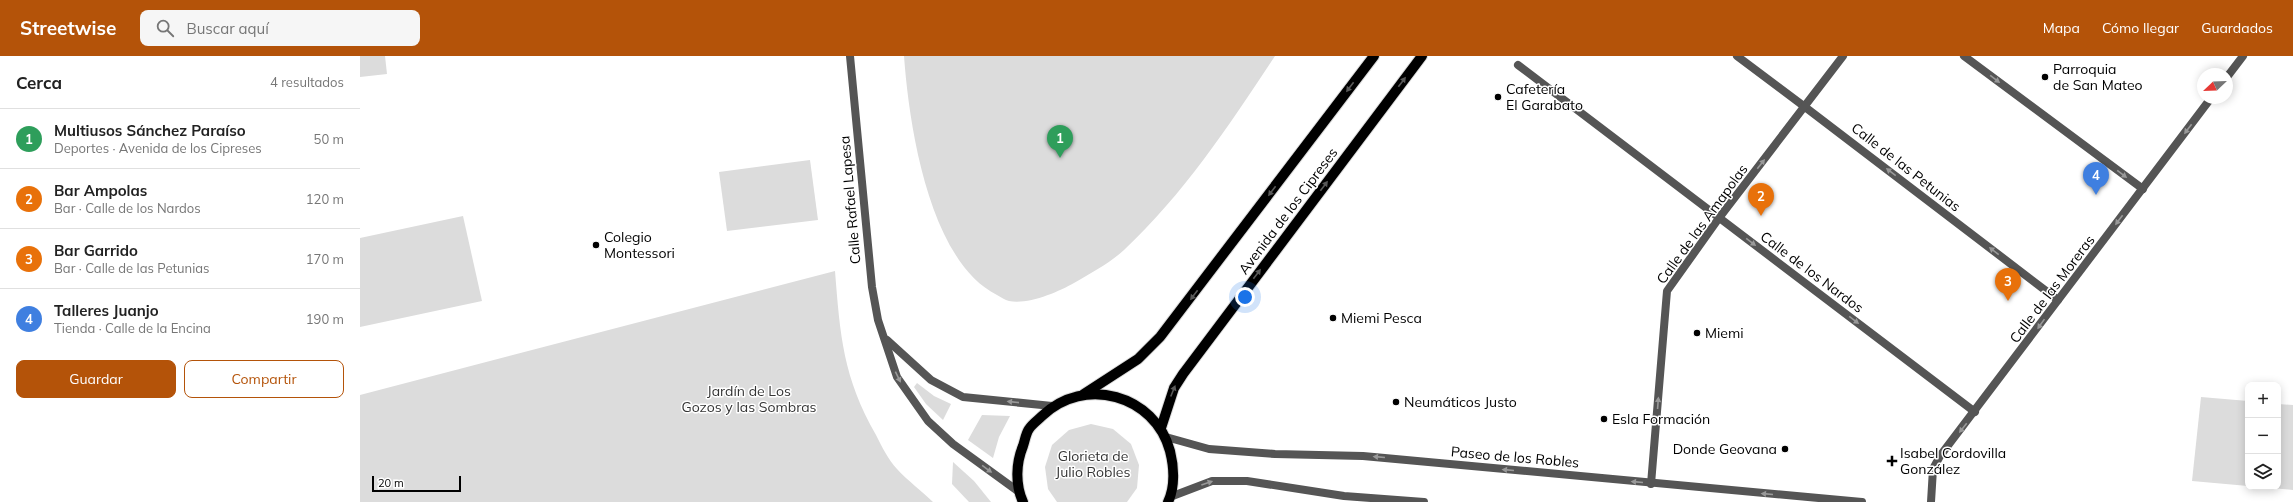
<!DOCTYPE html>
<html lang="es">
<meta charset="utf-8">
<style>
body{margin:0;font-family:Mulish,sans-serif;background:#f6f6f6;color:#222}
.controls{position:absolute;right:12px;bottom:12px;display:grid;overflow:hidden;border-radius:8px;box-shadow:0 2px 10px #0003}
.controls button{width:36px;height:36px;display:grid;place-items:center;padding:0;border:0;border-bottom:1px solid #e0e0e0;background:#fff;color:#222;font:20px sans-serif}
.compass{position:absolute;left:1837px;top:12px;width:36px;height:36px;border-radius:50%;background:#fff;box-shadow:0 2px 10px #0003;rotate:247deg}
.scale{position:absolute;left:12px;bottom:10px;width:89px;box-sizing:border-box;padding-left:4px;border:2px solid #000;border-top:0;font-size:11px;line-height:14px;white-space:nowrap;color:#000;-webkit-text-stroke:3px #fff;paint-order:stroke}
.you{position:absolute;left:885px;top:241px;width:14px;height:14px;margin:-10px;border:3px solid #fff;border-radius:50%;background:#1a73e8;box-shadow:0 0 0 6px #1a73e833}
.badge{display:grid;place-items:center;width:26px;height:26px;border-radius:50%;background:#b45309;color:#fff;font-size:13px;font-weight:700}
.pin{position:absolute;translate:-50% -33px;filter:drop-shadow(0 1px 2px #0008)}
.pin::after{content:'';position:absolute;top:21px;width:14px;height:12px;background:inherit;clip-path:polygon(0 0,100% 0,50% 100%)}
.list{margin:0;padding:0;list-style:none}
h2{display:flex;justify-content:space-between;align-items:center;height:52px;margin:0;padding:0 16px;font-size:17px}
h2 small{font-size:13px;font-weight:400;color:#767676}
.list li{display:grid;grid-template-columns:26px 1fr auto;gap:12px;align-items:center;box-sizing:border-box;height:60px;padding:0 16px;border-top:1px solid #e0e0e0}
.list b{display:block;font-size:15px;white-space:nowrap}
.list p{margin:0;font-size:13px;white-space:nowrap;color:#767676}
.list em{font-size:13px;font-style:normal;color:#767676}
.actions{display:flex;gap:8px;padding:12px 16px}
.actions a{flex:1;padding:9px 0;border:1px solid #b45309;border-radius:8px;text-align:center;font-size:14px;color:#b45309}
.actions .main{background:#b45309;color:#fff}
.icon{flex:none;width:22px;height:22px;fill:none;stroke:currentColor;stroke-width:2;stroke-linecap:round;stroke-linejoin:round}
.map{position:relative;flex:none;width:1933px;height:446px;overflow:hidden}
header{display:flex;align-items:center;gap:24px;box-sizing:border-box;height:56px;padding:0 20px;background:#b45309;color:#fff}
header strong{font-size:19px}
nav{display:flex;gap:22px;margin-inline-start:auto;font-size:14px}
.search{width:280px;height:36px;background:#f6f6f6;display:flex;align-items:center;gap:10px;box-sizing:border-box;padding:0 14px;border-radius:8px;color:#767676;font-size:15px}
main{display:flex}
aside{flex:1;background:#fff}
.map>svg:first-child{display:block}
.green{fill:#dcdcdc}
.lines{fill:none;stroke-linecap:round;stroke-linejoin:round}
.primary-casing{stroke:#dbdbdb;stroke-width:12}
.pedestrian{stroke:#555;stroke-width:8}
.minor{stroke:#555;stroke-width:8}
.primary{stroke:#000;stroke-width:10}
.oneway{fill:#999}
.oneway2{fill:#595959}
.poi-dot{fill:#000;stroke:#fff;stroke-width:1.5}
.labels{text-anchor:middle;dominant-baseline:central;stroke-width:3;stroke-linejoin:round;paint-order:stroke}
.poi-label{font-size:14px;fill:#000;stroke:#fff;text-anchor:start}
.street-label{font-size:14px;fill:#000;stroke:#fff}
.park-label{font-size:14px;fill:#333;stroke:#fff}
</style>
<header>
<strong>Streetwise</strong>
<div class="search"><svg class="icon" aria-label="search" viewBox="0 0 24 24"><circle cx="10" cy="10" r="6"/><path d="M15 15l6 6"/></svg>Buscar aquí</div>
<nav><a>Mapa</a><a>Cómo llegar</a><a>Guardados</a></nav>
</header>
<main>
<aside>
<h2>Cerca<small>4 resultados</small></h2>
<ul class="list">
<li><span class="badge" style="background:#2e9e5b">1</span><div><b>Multiusos Sánchez Paraíso</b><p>Deportes · Avenida de los Cipreses</p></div><em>50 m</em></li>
<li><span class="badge" style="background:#e8710a">2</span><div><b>Bar Ampolas</b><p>Bar · Calle de los Nardos</p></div><em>120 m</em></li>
<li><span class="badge" style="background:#e8710a">3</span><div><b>Bar Garrido</b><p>Bar · Calle de las Petunias</p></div><em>170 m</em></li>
<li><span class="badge" style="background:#3f7fe0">4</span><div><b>Talleres Juanjo</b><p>Tienda · Calle de la Encina</p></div><em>190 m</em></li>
</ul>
<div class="actions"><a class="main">Guardar</a><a>Compartir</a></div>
</aside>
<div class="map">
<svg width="1933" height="446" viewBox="0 0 1933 446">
<rect width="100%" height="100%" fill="#fff"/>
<g class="green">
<path d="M0 0H25L27 18 0 21Z"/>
<path d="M544 0H915C870 68 824 138 764 194 750 207 731 217 714 227 698 236 668 249 649 245 645 244 641 241 637 239 569 205 549 69 544 0Z"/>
<path d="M450 104 458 164 367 175 359 116Z"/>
<path d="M103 160 122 245 0 271V182Z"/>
<path d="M475 215C480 279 483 322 516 379 522 391 528 403 537 413 548 425 562 435 573 446H0V339Z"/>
<path d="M557 327 574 340 591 348 583 364 566 348 554 331Z"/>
<path d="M1841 341 1888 345V430L1832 425Z"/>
<path d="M1918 348 1933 349V434L1901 431H1918Z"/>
<path d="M622 359 650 360 639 381 633 402 608 384Z"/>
<path d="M731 368 753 373 771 388 779 409 777 432 767 446H697L688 433 685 411 692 389 709 374Z"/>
<path d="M593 406 614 425 631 446H609L592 428Z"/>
</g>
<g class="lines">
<g class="primary-casing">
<g id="primary">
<path d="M724 338 778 303 800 281 1014 0"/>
<path d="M801 372 814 332 823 318 1062 0"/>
<path d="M663 446C655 428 656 407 663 390 665 384 666 377 669 373 672 368 678 364 682 360 724 319 795 339 810 395 814 411 815 431 808 446"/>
</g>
</g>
<path class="pedestrian" d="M1377 0 1445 51"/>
<g class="minor">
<path d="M490 0 512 231 518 264 537 321 568 365 593 388 659 436"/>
<path d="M1604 0 1783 133"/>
<path d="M1158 9 1615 356"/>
<path d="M1867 21 1883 0"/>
<path d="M1445 51 1698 244"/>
<path d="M527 284 571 324 603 341 692 350"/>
<path d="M806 381 849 393 915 398 1003 400 1502 446"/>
<path d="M1291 428 1307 235 1359 162 1483 0"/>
<path d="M810 441 852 425H887L984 440 1064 446"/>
<path d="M1571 446 1573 413 1580 400 1851 42"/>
</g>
<use href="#primary" class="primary"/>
</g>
<defs><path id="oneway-solid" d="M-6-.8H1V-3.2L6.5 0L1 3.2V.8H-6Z"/></defs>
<g class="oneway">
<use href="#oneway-solid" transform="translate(1635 23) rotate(37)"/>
<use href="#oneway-solid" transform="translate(1828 73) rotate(127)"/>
<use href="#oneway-solid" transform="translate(1401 108) rotate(-52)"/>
<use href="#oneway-solid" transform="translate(1531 116) rotate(-142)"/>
<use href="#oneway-solid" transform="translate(1762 118) rotate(37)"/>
<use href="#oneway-solid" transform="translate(1759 164) rotate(127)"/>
<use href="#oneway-solid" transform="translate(1391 186) rotate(37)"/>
<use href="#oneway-solid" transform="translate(1634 195) rotate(-142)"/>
<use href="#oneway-solid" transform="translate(1494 264) rotate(37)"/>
<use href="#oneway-solid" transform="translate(1681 268) rotate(125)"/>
<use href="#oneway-solid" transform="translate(538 321) rotate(64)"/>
<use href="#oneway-solid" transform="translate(653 346) rotate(-174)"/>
<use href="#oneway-solid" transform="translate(1298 347) rotate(-86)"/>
<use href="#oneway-solid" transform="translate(1603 372) rotate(128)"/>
<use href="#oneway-solid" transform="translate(1019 401) rotate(-175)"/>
<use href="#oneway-solid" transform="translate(627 413) rotate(36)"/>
<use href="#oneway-solid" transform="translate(1148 414) rotate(-175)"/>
<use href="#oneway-solid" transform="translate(1277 426) rotate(-175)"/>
<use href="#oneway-solid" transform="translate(847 427) rotate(-19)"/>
<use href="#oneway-solid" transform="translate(1407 438) rotate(-175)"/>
</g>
<g class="oneway2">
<use href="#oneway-solid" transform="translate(1042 26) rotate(-53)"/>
<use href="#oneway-solid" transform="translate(990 31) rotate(127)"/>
<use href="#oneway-solid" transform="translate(964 130) rotate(-53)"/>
<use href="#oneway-solid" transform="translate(912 135) rotate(127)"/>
<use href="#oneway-solid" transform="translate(897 218) rotate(-53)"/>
<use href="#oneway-solid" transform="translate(834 239) rotate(127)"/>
<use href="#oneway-solid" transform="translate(813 335) rotate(-68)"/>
</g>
<g class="poi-dot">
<circle cx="1685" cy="21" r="4"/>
<circle cx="1138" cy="41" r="4"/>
<circle cx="236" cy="189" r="4"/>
<circle cx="973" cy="262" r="4"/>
<circle cx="1337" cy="277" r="4"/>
<circle cx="1036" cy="346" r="4"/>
<circle cx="1244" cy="363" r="4"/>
<circle cx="1425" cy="393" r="4"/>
<path d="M1530 399h4v4h4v4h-4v4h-4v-4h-4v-4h4z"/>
</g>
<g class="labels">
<g class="poi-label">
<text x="1693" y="13">Parroquia<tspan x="1693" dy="16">de San Mateo</tspan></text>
<text x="1146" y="33">Cafetería<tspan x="1146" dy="16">El Garabato</tspan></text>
<text x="244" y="181">Colegio<tspan x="244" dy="16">Montessori</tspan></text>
<text x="981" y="262">Miemi Pesca</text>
<text x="1345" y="277">Miemi</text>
<text x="1044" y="346">Neumáticos Justo</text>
<text x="1252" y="363">Esla Formación</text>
<text x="1417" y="393" text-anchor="end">Donde Geovana</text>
<text x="1540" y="397">Isabel Cordovilla<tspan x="1540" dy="16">González</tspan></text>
</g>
<g class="street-label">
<text transform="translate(1546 111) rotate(38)">Calle de las Petunias</text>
<text transform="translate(490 144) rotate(-95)">Calle Rafael Lapesa</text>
<text transform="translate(928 155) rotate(-53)">Avenida de los Cipreses</text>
<text transform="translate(1342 168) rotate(-54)">Calle de las Amapolas</text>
<text transform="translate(1452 216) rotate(37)">Calle de los Nardos</text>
<text transform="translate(1692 233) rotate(-53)">Calle de las Moreras</text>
<text transform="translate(1155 401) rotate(5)">Paseo de los Robles</text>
</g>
<g class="park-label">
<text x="389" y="335">Jardín de Los<tspan x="389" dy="16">Gozos y las Sombras</tspan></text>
<text x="733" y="400">Glorieta de<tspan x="733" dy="16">Julio Robles</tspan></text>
</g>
</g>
</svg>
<div class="controls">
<button>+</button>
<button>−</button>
<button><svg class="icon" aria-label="layers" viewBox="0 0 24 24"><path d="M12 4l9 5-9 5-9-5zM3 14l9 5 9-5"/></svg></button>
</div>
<svg class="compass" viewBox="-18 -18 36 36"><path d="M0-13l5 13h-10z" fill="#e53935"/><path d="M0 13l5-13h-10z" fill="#767676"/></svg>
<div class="scale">20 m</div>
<div class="you"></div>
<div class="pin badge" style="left:700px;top:102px;background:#2e9e5b">1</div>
<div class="pin badge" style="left:1401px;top:160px;background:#e8710a">2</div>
<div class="pin badge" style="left:1648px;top:245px;background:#e8710a">3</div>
<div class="pin badge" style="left:1736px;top:139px;background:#3f7fe0">4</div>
</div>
</main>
